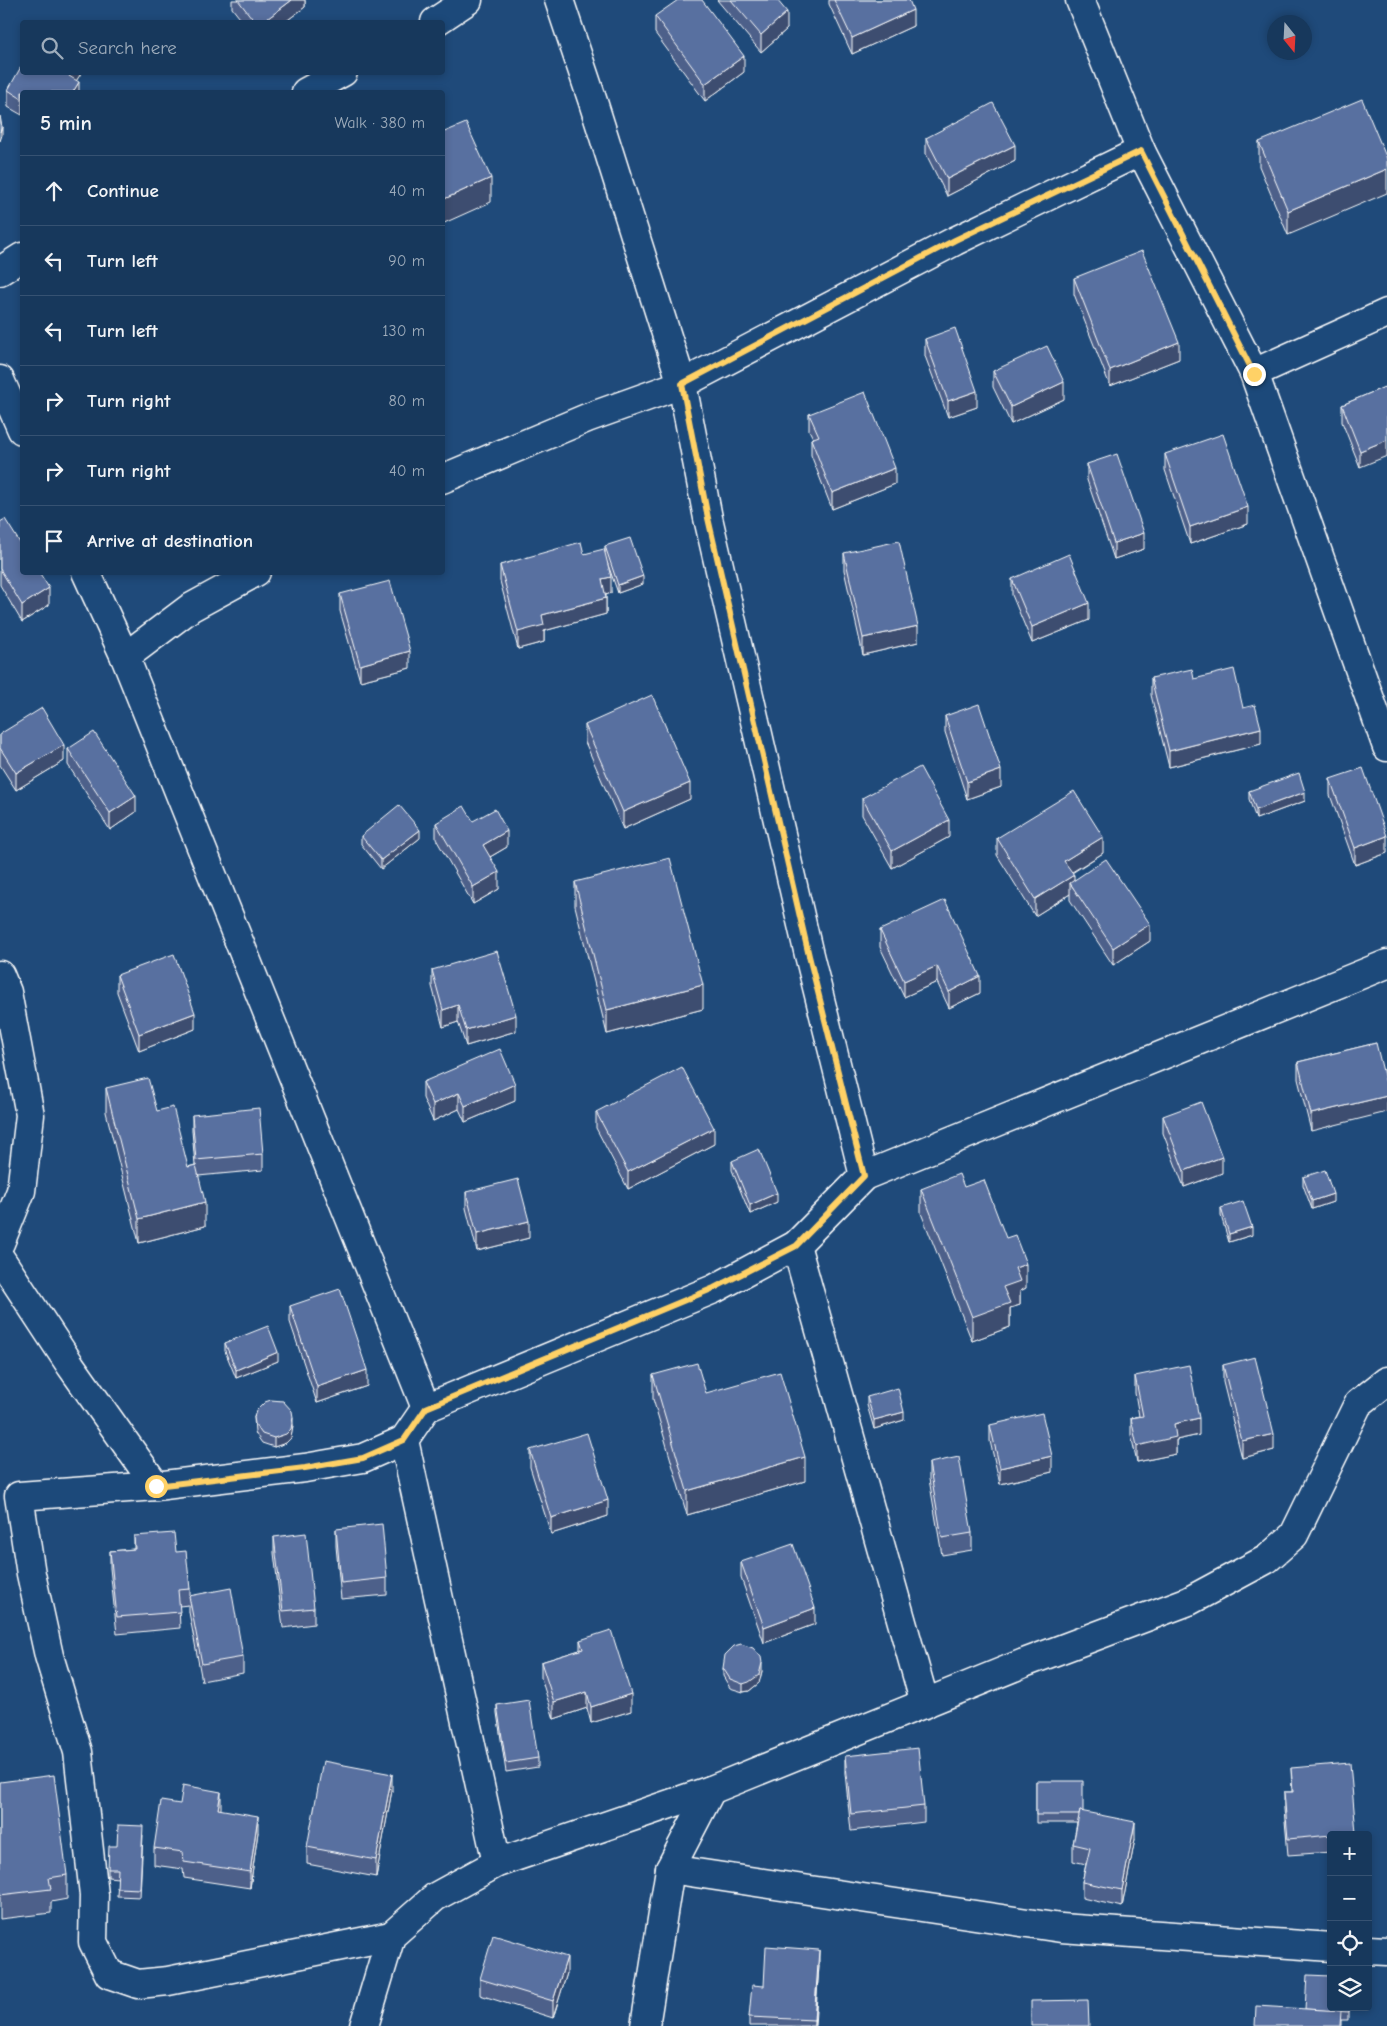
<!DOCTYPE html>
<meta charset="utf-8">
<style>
body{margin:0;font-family:"Comic Neue",sans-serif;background:#244365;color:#f1f3f6}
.controls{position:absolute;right:15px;bottom:15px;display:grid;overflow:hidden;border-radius:5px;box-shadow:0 2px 8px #0003}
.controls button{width:45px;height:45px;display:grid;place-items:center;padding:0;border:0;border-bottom:1px solid #365272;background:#17385c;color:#f1f3f6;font:25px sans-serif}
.compass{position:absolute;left:1267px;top:15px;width:45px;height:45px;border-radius:50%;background:#17385c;box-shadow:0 2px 8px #0003;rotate:162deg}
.stop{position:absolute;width:15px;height:15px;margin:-11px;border:4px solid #ffd166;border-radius:50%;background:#fff}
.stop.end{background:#ffd166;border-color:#fff;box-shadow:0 1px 5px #0008}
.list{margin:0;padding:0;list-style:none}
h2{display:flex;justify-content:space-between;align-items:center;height:65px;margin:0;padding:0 20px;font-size:21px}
h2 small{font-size:16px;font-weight:400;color:#9eacbb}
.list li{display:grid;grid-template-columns:32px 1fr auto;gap:15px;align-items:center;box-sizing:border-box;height:70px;padding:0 20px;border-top:1px solid #365272}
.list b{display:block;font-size:19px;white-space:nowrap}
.list em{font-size:16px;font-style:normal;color:#9eacbb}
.icon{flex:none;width:28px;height:28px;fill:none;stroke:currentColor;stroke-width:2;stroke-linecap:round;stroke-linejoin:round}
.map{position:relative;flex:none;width:1387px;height:2026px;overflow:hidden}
.search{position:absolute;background:#17385c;box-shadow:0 2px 8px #0003;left:20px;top:20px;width:425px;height:55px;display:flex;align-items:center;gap:12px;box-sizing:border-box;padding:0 18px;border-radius:5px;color:#9eacbb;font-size:19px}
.panel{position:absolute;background:#17385c;box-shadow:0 2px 8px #0003;left:20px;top:90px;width:425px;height:485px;border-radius:5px}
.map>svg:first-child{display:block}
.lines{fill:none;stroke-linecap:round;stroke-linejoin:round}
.minor-casing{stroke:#fff;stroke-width:31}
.minor{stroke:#1f4a7a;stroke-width:28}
.wall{fill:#4d608a;stroke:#fff}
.shaded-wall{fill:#3e4e70;stroke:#fff}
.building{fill:#5970a0;stroke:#fff}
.route{stroke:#ffd166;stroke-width:6}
</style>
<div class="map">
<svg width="1387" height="2026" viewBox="0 0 1387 2026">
<rect width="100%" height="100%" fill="#1f4a7a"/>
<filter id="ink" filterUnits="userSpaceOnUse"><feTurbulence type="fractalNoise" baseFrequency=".02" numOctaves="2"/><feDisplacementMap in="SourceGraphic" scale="10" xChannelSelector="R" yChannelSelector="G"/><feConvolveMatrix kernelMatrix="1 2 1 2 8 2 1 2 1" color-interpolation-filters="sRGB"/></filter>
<g filter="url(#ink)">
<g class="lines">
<g class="minor-casing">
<g id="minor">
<path d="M559 0 593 102 682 384 708 518 809 955 864 1176"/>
<path d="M1080 0 1141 151 1254 373 1387 747"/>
<path d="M435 22 468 0"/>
<path d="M306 92 343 72"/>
<path d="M0 271 22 257"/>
<path d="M1254 373 1387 313"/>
<path d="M0 380 22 430"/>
<path d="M442 479 587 418 682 384 955 241 1141 151"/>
<path d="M86 572 125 657 426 1408"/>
<path d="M125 657 190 608 256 572"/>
<path d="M0 975 7 992 30 1115 21 1191 0 1243"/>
<path d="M796 1245 925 1704"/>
<path d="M0 1258 71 1366 156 1486 305 1468 363 1458 404 1440"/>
<path d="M156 1486 19 1496 31 1574 49 1656 78 1752 94 1895 93 1942 109 1974 138 1984 168 1981 391 1936"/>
<path d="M497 1863 404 1440 426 1408 714 1289 796 1245 864 1176 1387 964"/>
<path d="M670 1869 1061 1928 1331 1947"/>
<path d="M1368 1950 1387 1951"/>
<path d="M364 2026 391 1936 435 1897 497 1863 711 1790 1024 1663 1189 1601 1267 1559 1294 1535 1358 1404 1387 1381"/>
<path d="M645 2026 670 1869 711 1790"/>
</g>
</g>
<use href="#minor" class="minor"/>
</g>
<g class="wall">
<path d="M232 0H305V7L285 22H243L232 8Z"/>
<path d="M717 0H777L787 29 761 52Z"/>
<path d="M829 0H909L913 26 852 54 829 4Z"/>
<path d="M655 16 744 72 705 101 655 33Z"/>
<path d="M80 72V75L76 81 79 92H22V115L8 107V90Z"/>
<path d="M926 138 1015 161 947 196 926 154Z"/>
<path d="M1259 142 1387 159 1288 235 1259 166Z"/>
<path d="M1074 278 1179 359 1110 386 1074 294Z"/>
<path d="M925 339 977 407 948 417 925 356Z"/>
<path d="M993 371 1064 399 1011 424 993 387Z"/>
<path d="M1387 386 1360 467 1342 422V405Z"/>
<path d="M809 414 895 484 832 509 811 455V439L813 438 809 430Z"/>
<path d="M1165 454 1248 524 1190 544 1165 470Z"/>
<path d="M1087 464 1144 549 1114 559 1087 480Z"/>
<path d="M0 522 49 605 22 622 0 585Z"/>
<path d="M605 546 643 584 618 593 607 562 611 593 606 595V614L544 631V642L518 649 500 581V565L584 554 605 553Z"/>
<path d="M844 553 918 642 863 655 844 570Z"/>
<path d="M1012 579 1089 620 1032 643 1012 595Z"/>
<path d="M340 594 410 668 360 681 340 611Z"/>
<path d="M1151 678 1194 679 1243 708 1261 744 1169 767 1151 695Z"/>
<path d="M945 716 1001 787 967 799 945 732Z"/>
<path d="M585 725 690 799 623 829 585 742Z"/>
<path d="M0 734 64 761 16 790 0 765Z"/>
<path d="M68 749 136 812 110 830 68 765Z"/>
<path d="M1330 779 1387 853 1355 865 1330 795Z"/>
<path d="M1249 791 1305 801 1256 819 1249 799Z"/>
<path d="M862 798 949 837 892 868 862 815Z"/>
<path d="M473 821 507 847 490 857 499 889 473 904 436 839V823Z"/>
<path d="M361 836 420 838 381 869 361 844Z"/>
<path d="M997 838 1103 853 1072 873 1074 880 1150 941 1113 965 1070 900V894L1035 916 997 855Z"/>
<path d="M575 882 703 1009 607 1034 575 906Z"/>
<path d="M880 930 980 993 949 1008 937 982 904 997 880 947Z"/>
<path d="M432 970 516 1031 466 1046 458 1022 443 1027 432 986Z"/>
<path d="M117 975 195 1029 139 1051 117 992Z"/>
<path d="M1376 1043 1311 1131 1298 1079V1062Z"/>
<path d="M423 1082 515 1101 465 1122 459 1109 433 1121 423 1098Z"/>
<path d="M106 1088 157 1111 188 1167 195 1165 192 1131V1115L263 1154V1170L198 1176 205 1226 139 1243 106 1112Z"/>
<path d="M596 1112 714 1144 628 1189 596 1128Z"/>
<path d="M1163 1116 1222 1173 1184 1187 1163 1133Z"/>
<path d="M732 1161 777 1202 750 1214 732 1170Z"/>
<path d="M1303 1177 1333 1202 1312 1209 1303 1185Z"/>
<path d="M964 1187 1026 1288 1020 1291V1305L1010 1308V1327L972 1341 921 1213V1189Z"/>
<path d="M466 1192 529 1238 477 1251 466 1208Z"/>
<path d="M1221 1208 1252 1235 1229 1242 1221 1216Z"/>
<path d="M290 1306 367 1386 317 1403 290 1322Z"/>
<path d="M225 1343 278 1361 236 1378 225 1351Z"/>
<path d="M1223 1365 1274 1450 1242 1458 1223 1382Z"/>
<path d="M653 1375 706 1393 805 1481 687 1515 653 1399Z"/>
<path d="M1135 1376 1199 1435 1176 1440V1454L1137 1462 1131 1435V1418L1139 1416 1135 1393Z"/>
<path d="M867 1397 904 1420 874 1429 867 1405Z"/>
<path d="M254 1417 293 1425 291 1438 286 1443 274 1447 262 1443 255 1433Z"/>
<path d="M990 1425 1052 1472 1000 1484 990 1441Z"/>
<path d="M530 1450 608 1516 551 1534 530 1467Z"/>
<path d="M929 1463 972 1533V1550L942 1555 929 1479Z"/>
<path d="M336 1529 387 1578V1595L341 1599 336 1546Z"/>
<path d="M134 1536 176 1552 190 1589V1595L243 1657V1673L202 1681 189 1612V1605L179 1606 180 1628 117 1634 110 1568V1551L134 1549Z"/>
<path d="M274 1537 314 1608V1624L283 1628 274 1553Z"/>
<path d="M741 1562 815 1624 764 1643 741 1578Z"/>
<path d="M580 1640 631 1711 591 1723 587 1708 554 1719 541 1678V1662L580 1650Z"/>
<path d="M723 1668 762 1671 759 1683 749 1691 743 1692 730 1688 723 1676Z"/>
<path d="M497 1705 538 1758V1767L506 1772 497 1713Z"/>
<path d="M845 1756 924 1806V1822L851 1831 845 1773Z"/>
<path d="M1291 1768 1356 1833V1835H1331V1852L1288 1855 1284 1809V1792H1292Z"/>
<path d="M1036 1781 1083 1812 1135 1839 1122 1907 1082 1898V1882L1086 1864 1073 1861V1844L1077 1823H1036Z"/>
<path d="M0 1782 67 1875V1899L51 1902V1913L0 1919Z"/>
<path d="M392 1790 376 1877 307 1864V1847Z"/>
<path d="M221 1810 258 1832 250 1888 184 1878 183 1869 154 1865V1848Z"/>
<path d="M143 1835 140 1897 117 1896 118 1878 108 1877V1869L117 1846Z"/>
<path d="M819 1966 815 2026H749V2017L764 1986Z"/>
<path d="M567 1973 553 2018 480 1995V1979Z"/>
<path d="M1331 2007H1348V2020H1341V2026L1305 2009Z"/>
</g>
<g class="shaded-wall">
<path d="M292 0H305V7L285 22H263Z"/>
<path d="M913 10V26L852 54V38Z"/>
<path d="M787 12V29L761 52V35Z"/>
<path d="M744 56V72L705 101V84Z"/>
<path d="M71 72H80V75L69 92V76Z"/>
<path d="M79 82V92H73Z"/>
<path d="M2 127V135L0 141V132Z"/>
<path d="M1015 145V161L947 196V179Z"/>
<path d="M1387 169V193L1288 235V211Z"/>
<path d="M491 178V202L442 224V200Z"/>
<path d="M1179 342V359L1110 386V370Z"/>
<path d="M1064 382V399L1011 424V407Z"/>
<path d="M977 391V407L948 417V401Z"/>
<path d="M1387 440V456L1360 467V451Z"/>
<path d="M895 468V484L832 509V493Z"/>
<path d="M1248 507V524L1190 544V527Z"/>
<path d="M1144 533V549L1114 559V543Z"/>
<path d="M643 576V584L618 593V585Z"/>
<path d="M611 577V593L602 596V579Z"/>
<path d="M49 588V605L22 622V605Z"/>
<path d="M606 598V614L544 631V642L518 649V632L542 615Z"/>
<path d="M1089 603V620L1032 643V627Z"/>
<path d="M918 626V642L863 655V638Z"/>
<path d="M410 651V668L360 681V665Z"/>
<path d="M1261 728V744L1169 767V751Z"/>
<path d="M64 745V761L16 790V773Z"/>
<path d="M1001 770V787L967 799V782Z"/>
<path d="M690 783V799L623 829V812Z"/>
<path d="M1305 792V801L1256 819V810Z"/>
<path d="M136 796V812L110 830V813Z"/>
<path d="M949 820V837L892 868V851Z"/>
<path d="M420 830V838L381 869V860Z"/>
<path d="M507 831V847L483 861V845Z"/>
<path d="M1387 836V853L1355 865V848Z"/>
<path d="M1103 837V853L1064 877V861Z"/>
<path d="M499 872V889L473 904V887Z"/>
<path d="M1074 875V889L1070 883V894L1035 916V899Z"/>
<path d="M1150 924V941L1113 965V948Z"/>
<path d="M937 966V982L904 997V981Z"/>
<path d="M980 976V993L949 1008V992Z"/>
<path d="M703 985V1009L607 1034V1010Z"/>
<path d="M458 1005V1022L443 1027V1010Z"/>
<path d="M195 1013V1029L139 1051V1034Z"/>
<path d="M516 1015V1031L466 1046V1030Z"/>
<path d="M515 1084V1101L465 1122V1106Z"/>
<path d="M459 1093V1109L433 1121V1104Z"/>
<path d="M1387 1096V1112L1311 1131V1114Z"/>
<path d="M714 1128V1144L628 1189V1172Z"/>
<path d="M1222 1157V1173L1184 1187V1171Z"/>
<path d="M777 1193V1202L750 1214V1205Z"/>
<path d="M1333 1194V1202L1312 1209V1201Z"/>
<path d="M205 1202V1226L139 1243V1219Z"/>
<path d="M529 1221V1238L477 1251V1234Z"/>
<path d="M1252 1227V1235L1229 1242V1234Z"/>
<path d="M1026 1264V1288L1020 1291V1305L1010 1308V1327L972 1341V1317L1015 1268Z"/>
<path d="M278 1352V1361L236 1378V1370Z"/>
<path d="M367 1370V1386L317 1403V1387Z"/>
<path d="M904 1412V1420L874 1429V1420Z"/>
<path d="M293 1417V1425L291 1438 286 1443 274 1447V1438Z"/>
<path d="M1199 1418V1435L1176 1440V1454L1137 1462V1446L1174 1424Z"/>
<path d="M1274 1434V1450L1242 1458V1441Z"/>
<path d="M1052 1456V1472L1000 1484V1468Z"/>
<path d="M805 1457V1481L687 1515V1491Z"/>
<path d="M608 1500V1516L551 1534V1518Z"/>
<path d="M815 1608V1624L764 1643V1627Z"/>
<path d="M762 1663V1671L759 1683 749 1691 743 1692V1684Z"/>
<path d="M587 1692V1708L554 1719V1702Z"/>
<path d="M631 1694V1711L591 1723V1707Z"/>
<path d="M392 1774V1790L376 1877V1860Z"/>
<path d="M221 1792V1808L218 1826V1809Z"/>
<path d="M258 1816V1832L250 1888V1872Z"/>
<path d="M1135 1822V1839L1122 1907V1890Z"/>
<path d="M819 1950V1966L814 2026V2020Z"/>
<path d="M567 1957V1973L553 2018V2001Z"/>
</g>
<g class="building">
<path d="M238 0H292L263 22H255Z"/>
<path d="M678 0H702L744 56 705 84 655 16Z"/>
<path d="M731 0H777L787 12 761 35Z"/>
<path d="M834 0H909L913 10 852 38Z"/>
<path d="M22 65V72H71L69 76 79 82 73 92H22V99L8 90Z"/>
<path d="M1362 99 1387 159V169L1288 211 1259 142Z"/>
<path d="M993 103 1015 145 947 179 926 138Z"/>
<path d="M0 116 2 127 0 132Z"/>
<path d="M466 123 491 178 442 200V133Z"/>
<path d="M1142 251 1179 342 1110 370 1074 278Z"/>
<path d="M955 328 977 391 948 401 925 339Z"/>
<path d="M1047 346 1064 382 1011 407 993 371Z"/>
<path d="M1387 386V440L1360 451 1342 405Z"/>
<path d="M865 392 895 468 832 493 811 439 819 436 809 414Z"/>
<path d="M1223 434 1248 507 1190 527 1165 454Z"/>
<path d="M1117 454 1144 533 1114 543 1087 464Z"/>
<path d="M5 519 22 546V572H39L49 588 22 605 0 569V522Z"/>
<path d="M630 538 643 576 618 585 605 546Z"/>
<path d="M899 541 918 626 863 638 844 553Z"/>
<path d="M581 542 584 554 604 549 611 577 602 579 606 598 542 615 544 625 518 632 500 565Z"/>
<path d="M1069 554 1089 603 1032 627 1012 579Z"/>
<path d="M390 581 410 651 360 665 340 594Z"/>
<path d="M1192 669 1194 679 1234 669 1243 708 1255 705 1261 728 1169 751 1151 678Z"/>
<path d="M652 695 690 783 623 812 585 725Z"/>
<path d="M979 704 1001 770 967 782 945 716Z"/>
<path d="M42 708 64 745 16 773 0 748V734Z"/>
<path d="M94 732 136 796 110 813 68 749Z"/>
<path d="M920 767 949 820 892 851 862 798Z"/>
<path d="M1363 768 1387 836 1355 848 1330 779Z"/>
<path d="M1299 773 1305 792 1256 810 1249 791Z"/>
<path d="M1074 791 1103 837 1064 861 1074 875 1035 899 997 838Z"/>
<path d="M399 805 420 830 381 860 361 836Z"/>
<path d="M464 806 473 821 495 809 507 831 483 845 499 872 473 887 436 823Z"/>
<path d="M670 858 703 985 607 1010 575 882Z"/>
<path d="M1106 859 1150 924 1113 948 1070 883Z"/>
<path d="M945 900 980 976 949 992 937 966 904 981 880 930Z"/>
<path d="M497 951 516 1015 466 1030 458 1005 443 1010 432 970Z"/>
<path d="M174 954 195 1013 139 1034 117 975Z"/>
<path d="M1376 1043 1387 1088V1096L1311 1114 1298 1062Z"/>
<path d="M500 1049 515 1084 465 1106 459 1093 433 1104 423 1082Z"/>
<path d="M682 1067 714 1128 628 1172 596 1112Z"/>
<path d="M148 1078 157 1111 173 1107 188 1167 196 1165 205 1202 139 1219 106 1088Z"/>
<path d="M1201 1102 1222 1157 1184 1171 1163 1116Z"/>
<path d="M259 1108 263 1154 196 1160 192 1115Z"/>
<path d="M759 1149 777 1193 750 1205 732 1161Z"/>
<path d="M1325 1170 1333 1194 1312 1201 1303 1177Z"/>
<path d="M959 1174 964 1187 984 1180 1006 1238 1015 1235 1026 1264 1015 1268 1020 1281 1003 1287 1010 1303 972 1317 921 1189Z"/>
<path d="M518 1179 529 1221 477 1234 466 1192Z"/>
<path d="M1243 1201 1252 1227 1229 1234 1221 1208Z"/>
<path d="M340 1289 367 1370 317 1387 290 1306Z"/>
<path d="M268 1326 278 1352 236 1370 225 1343Z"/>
<path d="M1255 1357 1274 1434 1242 1441 1223 1365Z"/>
<path d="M697 1363 706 1393 780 1372 805 1457 687 1491 653 1375Z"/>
<path d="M1189 1365 1199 1418 1174 1424 1176 1437 1137 1446 1131 1418 1143 1416 1135 1376Z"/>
<path d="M898 1388 904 1412 874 1420 867 1397Z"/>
<path d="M271 1400 283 1401 292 1411 293 1417 291 1429 286 1434 274 1438 262 1434 255 1424 254 1417 256 1411 265 1402Z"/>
<path d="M1042 1413 1052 1456 1000 1468 990 1425Z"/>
<path d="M587 1433 608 1500 551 1518 530 1450Z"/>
<path d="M959 1457 972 1533 942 1538 929 1463Z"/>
<path d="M382 1524 387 1578 341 1583 336 1529Z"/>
<path d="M174 1533 176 1552 186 1551 190 1589 178 1590 180 1612 117 1617 110 1551 135 1549 134 1536Z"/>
<path d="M306 1533 314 1608 283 1611 274 1537Z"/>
<path d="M793 1544 815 1608 764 1627 741 1562Z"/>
<path d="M231 1588 243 1657 202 1664 189 1596Z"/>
<path d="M611 1630 631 1694 591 1707 587 1692 554 1702 541 1662 583 1649 580 1640Z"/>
<path d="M741 1644 753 1648 761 1657 762 1663 759 1675 749 1682 743 1684 730 1679 723 1668 725 1655 734 1646Z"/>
<path d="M529 1700 538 1758 506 1763 497 1705Z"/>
<path d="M918 1748 924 1806 851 1814 845 1756Z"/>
<path d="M323 1761 392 1774 376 1860 307 1847Z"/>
<path d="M1350 1763 1356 1833 1331 1835 1288 1839 1284 1792H1293L1291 1768Z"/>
<path d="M54 1775 67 1875 49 1878 51 1889 0 1895V1782Z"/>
<path d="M1036 1781H1083V1812L1080 1811 1079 1815H1036Z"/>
<path d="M183 1785 221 1792 218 1809 258 1816 250 1872 184 1862 183 1852 154 1848 161 1801 180 1804Z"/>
<path d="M1080 1811 1135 1822 1122 1890 1082 1882 1090 1848 1073 1844Z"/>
<path d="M118 1825 143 1826 140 1889 117 1888 118 1869H108L109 1846H117Z"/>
<path d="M493 1935 567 1957 553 2001 480 1979Z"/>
<path d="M766 1946 819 1950 814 2020 749 2017 752 1985 764 1986Z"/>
<path d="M1307 1975 1331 1976V2007H1348V2012L1305 2009Z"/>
<path d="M1088 2000 1089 2026H1031V2001Z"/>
<path d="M1256 2006 1341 2011 1340 2026H1255Z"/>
</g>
</g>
<g class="lines" filter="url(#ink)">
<path class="route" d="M156 1486 305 1468 363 1458 404 1440 426 1408 714 1288 796 1246 864 1176 809 956 708 518 682 384 955 240 1141 151 1254 374"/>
</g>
</svg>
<div class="controls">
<button>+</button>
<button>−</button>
<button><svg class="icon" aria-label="locate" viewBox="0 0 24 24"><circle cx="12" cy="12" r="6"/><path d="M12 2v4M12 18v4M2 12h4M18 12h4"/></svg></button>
<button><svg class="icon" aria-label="layers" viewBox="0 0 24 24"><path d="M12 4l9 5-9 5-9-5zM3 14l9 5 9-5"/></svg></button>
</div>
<svg class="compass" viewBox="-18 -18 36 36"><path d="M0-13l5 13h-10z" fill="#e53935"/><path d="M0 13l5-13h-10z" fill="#9eacbb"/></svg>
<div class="stop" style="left:156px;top:1486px"></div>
<div class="stop end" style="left:1254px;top:374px"></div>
<div class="search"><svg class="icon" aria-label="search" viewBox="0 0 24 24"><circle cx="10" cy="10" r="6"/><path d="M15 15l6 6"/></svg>Search here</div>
<section class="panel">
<h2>5 min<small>Walk · 380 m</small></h2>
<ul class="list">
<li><svg class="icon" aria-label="ahead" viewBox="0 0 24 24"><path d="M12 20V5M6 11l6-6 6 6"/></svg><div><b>Continue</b></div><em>40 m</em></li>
<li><svg class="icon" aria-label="left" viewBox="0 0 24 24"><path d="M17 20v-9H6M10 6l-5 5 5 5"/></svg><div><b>Turn left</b></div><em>90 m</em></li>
<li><svg class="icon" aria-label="left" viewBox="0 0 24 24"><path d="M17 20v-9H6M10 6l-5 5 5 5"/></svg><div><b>Turn left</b></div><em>130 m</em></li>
<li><svg class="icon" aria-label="right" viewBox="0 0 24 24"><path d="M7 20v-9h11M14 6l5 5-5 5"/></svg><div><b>Turn right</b></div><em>80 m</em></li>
<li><svg class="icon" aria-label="right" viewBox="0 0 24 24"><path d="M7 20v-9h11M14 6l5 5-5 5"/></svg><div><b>Turn right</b></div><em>40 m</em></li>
<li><svg class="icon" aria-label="arrive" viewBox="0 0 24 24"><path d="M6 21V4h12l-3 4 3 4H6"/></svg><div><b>Arrive at destination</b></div></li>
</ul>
</section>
</div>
